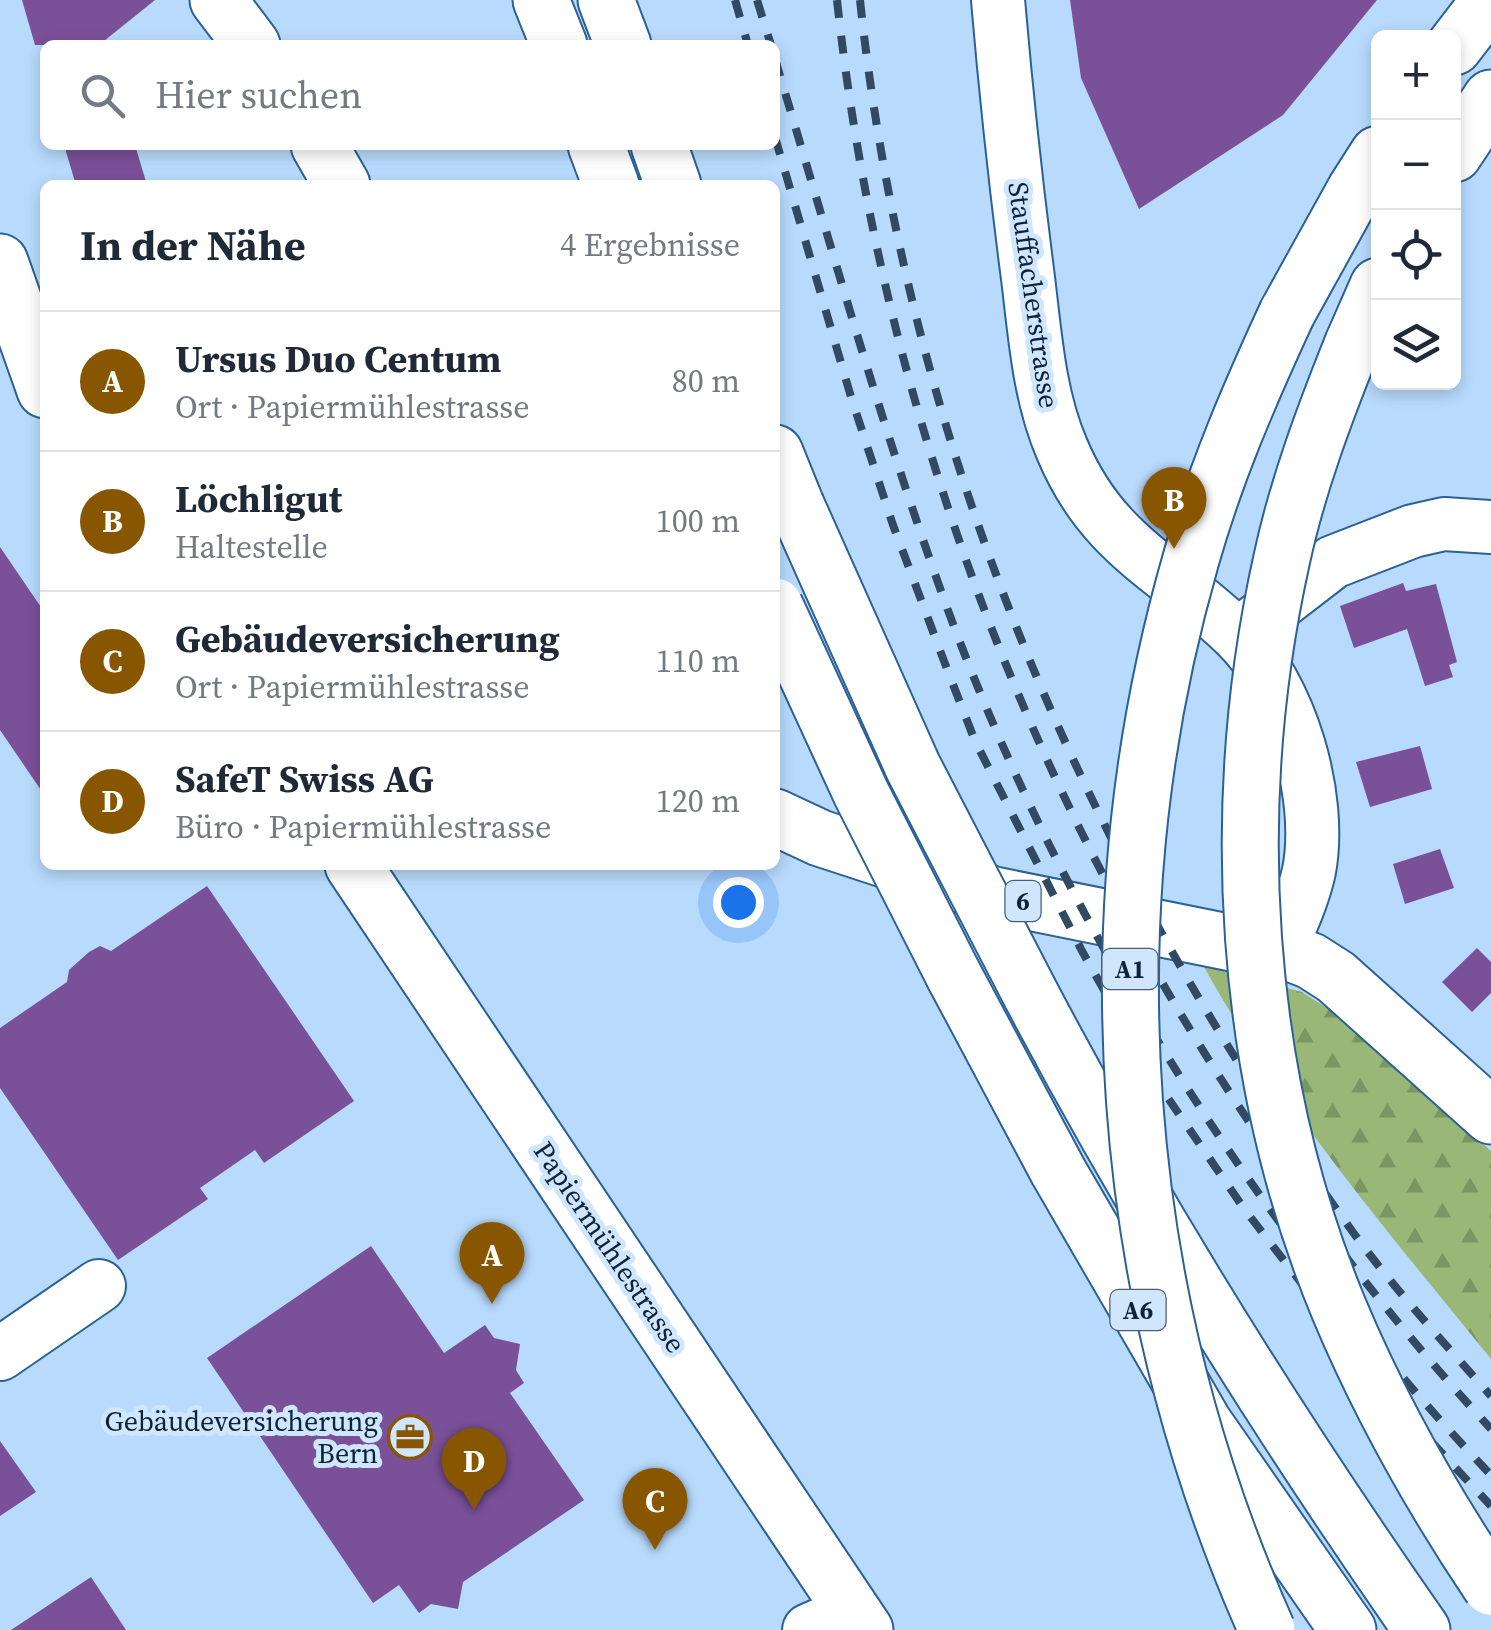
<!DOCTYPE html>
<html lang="de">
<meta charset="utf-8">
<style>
body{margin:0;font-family:"Source Serif 4",serif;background:#f6f6f7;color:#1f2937}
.controls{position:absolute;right:30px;top:30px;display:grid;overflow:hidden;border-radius:15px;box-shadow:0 5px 15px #0003}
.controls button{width:90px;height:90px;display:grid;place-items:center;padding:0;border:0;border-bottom:2px solid #e0e1e3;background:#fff;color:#1f2937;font:50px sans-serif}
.you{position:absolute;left:738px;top:902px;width:35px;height:35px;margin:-25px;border:8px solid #fff;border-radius:50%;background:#1a73e8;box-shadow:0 0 0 15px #1a73e833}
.badge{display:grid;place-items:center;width:65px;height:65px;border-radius:50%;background:#895600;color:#fff;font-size:32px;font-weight:700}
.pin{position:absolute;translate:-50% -82px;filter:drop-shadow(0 2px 5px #0008)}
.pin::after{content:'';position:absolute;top:52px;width:35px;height:30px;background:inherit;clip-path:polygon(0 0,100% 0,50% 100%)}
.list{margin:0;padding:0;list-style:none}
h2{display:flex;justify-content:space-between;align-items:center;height:130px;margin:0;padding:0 40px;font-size:42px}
h2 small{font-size:32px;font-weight:400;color:#747a83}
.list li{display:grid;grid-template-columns:65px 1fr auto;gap:30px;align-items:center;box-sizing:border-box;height:140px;padding:0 40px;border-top:2px solid #e0e1e3}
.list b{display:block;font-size:38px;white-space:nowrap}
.list p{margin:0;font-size:32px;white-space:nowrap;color:#747a83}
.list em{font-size:32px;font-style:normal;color:#747a83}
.icon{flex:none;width:55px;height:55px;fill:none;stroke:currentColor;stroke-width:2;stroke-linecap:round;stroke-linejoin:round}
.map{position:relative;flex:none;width:1491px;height:1630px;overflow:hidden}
.search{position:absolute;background:#fff;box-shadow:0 5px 15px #0003;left:40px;top:40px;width:740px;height:110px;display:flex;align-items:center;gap:25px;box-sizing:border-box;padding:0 35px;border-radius:15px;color:#747a83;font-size:38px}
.panel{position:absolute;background:#fff;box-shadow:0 5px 15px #0003;left:40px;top:180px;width:740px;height:690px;border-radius:15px}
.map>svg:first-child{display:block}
.forest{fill:url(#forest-firs)}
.building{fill:#7a5098}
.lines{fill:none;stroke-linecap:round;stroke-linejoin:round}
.minor-casing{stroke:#2b6195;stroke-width:56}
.major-casing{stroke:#2b6195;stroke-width:59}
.highway-casing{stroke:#2b6195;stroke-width:59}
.minor{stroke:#fff;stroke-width:52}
.major{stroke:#fff;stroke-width:55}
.highway{stroke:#fff;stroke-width:55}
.rail{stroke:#314a62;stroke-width:8;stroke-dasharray:18 18;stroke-linecap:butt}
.highway-bridge-casing{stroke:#2b6195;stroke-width:59;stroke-linecap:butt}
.highway-bridge{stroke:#fff;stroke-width:55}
.labels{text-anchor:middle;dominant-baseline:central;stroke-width:10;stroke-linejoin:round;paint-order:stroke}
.shield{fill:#cfe6fd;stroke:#475e74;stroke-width:2.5}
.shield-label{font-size:25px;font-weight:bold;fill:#0d2339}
.street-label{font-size:28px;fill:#0d2339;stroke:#cfe6fd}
.poi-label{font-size:28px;fill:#0d2339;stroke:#cfe6fd;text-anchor:end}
</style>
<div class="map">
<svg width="1491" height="1630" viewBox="0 0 1491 1630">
<defs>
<pattern id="forest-firs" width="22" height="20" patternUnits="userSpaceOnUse" patternTransform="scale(2.5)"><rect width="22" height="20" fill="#99b878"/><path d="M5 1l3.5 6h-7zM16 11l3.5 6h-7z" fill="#7b9563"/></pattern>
</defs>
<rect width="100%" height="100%" fill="#b8dafd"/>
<path class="forest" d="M1203 965 1302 992 1347 1021 1491 1151V1359C1389 1233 1282 1108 1203 965Z"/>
<g class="building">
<path d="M22 0H155L99 45H35Z"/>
<path d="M1070 0H1377L1283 115 1139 209 1081 78Z"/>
<path d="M64 145H135L147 185H76Z"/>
<path d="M0 547 45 613V796L0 730Z"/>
<path d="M1403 583 1406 591 1436 584 1457 662 1449 665 1453 677 1425 686 1407 629 1354 648 1340 606Z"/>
<path d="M1420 746 1432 789 1370 807 1356 762Z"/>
<path d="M1440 849 1454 888 1405 904 1393 864Z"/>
<path d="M207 886 354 1101 264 1163 255 1150 200 1188 208 1199 118 1260 0 1088V1028L67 982 69 970 89 952 100 946 111 951Z"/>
<path d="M1477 948 1491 962V993L1472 1012 1442 982Z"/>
<path d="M371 1246 444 1353 485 1325 494 1338 520 1344 516 1370 524 1383 510 1393 584 1500 463 1582 458 1609 431 1604 419 1613 399 1585 373 1603 207 1358Z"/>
<path d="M0 1441 36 1492 0 1516Z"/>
<path d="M91 1577 126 1630H11Z"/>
</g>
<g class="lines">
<g class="minor-casing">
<g id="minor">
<path d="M998 0C1006 93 1016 186 1028 278 1035 335 1039 396 1062 449 1102 545 1166 567 1235 633 1291 686 1323 797 1309 871 1303 898 1291 924 1280 949"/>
<path d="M1251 625 1333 562 1413 531 1444 524 1491 527"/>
<path d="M0 1354 99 1286"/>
<path d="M809 1630 853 1611"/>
</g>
</g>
<g class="major-casing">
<g id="major">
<path d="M218 0 252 45"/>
<path d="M319 145 342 185"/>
<path d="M0 262 45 390"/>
<path d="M775 817 820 838 994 895 1252 947 1280 949 1311 961 1336 977 1491 1116"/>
<path d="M353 865 865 1630"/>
</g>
</g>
<g class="highway-casing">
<g id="highway">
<path d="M541 0 559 45"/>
<path d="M606 0 623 45"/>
<path d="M1454 47 1490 0"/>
<path d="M596 145 611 185"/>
<path d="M659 145 673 185"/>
<path d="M1454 154 1491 98"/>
<path d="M1287 313 1355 190 1378 154"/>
<path d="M1353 343 1378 286"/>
<path d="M775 453 796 505"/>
<path d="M953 974 1058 1171 1204 1423 1348 1630"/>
<path d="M1030 993C1146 1214 1279 1425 1422 1630"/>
</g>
</g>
<use href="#minor" class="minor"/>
<use href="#major" class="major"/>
<use href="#highway" class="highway"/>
<g class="rail">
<path d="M735 0 748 45"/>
<path d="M757 0 771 45"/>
<path d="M837 0C894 529 1130 1038 1491 1429"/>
<path d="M860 0C908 452 1088 869 1355 1235 1396 1291 1445 1344 1491 1396"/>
<path d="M775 59C831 245 882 430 949 613 1065 928 1259 1232 1491 1475"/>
<path d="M775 137 851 397 893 525 947 669 975 741 1082 951 1150 1072 1245 1210 1386 1393 1491 1506"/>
</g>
<g class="highway-bridge-casing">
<g id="highway-bridge">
<path d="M1353 343C1325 413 1298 484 1282 558 1227 804 1242 1075 1339 1309 1380 1407 1432 1499 1491 1587"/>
<path d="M796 505 913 767 1030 993"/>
<path d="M775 606 861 793 953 974"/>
<path d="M1267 1630C1117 1294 1089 913 1191 559 1215 474 1250 393 1287 313"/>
</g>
</g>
<use href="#highway-bridge" class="highway-bridge"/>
</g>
<defs>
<g id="office-ring" transform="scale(2.25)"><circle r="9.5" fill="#cfe6fd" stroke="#895600" stroke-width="1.5"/><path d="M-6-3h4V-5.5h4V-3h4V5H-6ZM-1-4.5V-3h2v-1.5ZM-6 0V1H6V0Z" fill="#895600"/></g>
</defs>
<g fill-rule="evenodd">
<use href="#office-ring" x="410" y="1437"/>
</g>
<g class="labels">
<g class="shield">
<rect x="1005.5" y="881" width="35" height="40" rx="8"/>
<rect x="1102.5" y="949" width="55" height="40" rx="8"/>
<rect x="1110.5" y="1290" width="55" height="40" rx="8"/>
</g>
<g class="shield-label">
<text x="1023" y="901">6</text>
<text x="1130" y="969">A1</text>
<text x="1138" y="1310">A6</text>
</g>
<g class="street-label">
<text transform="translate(1034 295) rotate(82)">Stauffacherstrasse</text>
<text transform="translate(610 1247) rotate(56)">Papiermühlestrasse</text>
</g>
<g class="poi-label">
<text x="378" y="1421">Gebäudeversicherung<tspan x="378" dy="32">Bern</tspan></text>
</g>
</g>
</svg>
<div class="controls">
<button>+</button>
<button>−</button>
<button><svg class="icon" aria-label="locate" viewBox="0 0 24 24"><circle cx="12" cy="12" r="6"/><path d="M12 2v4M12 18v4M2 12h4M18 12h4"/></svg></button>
<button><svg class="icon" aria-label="layers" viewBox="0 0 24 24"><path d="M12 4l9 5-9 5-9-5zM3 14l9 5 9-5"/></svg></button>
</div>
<div class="you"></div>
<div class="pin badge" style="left:492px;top:1304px">A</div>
<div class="pin badge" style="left:1174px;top:549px">B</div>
<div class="pin badge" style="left:655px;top:1550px">C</div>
<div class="pin badge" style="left:474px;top:1510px">D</div>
<div class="search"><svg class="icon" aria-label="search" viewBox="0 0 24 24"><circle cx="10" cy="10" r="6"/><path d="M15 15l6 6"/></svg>Hier suchen</div>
<section class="panel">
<h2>In der Nähe<small>4 Ergebnisse</small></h2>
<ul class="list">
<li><span class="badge">A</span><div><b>Ursus Duo Centum</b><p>Ort · Papiermühlestrasse</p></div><em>80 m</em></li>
<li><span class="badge">B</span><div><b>Löchligut</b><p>Haltestelle</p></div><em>100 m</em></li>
<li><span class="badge">C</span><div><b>Gebäudeversicherung</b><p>Ort · Papiermühlestrasse</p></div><em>110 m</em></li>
<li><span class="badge">D</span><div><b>SafeT Swiss AG</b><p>Büro · Papiermühlestrasse</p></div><em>120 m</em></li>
</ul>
</section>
</div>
